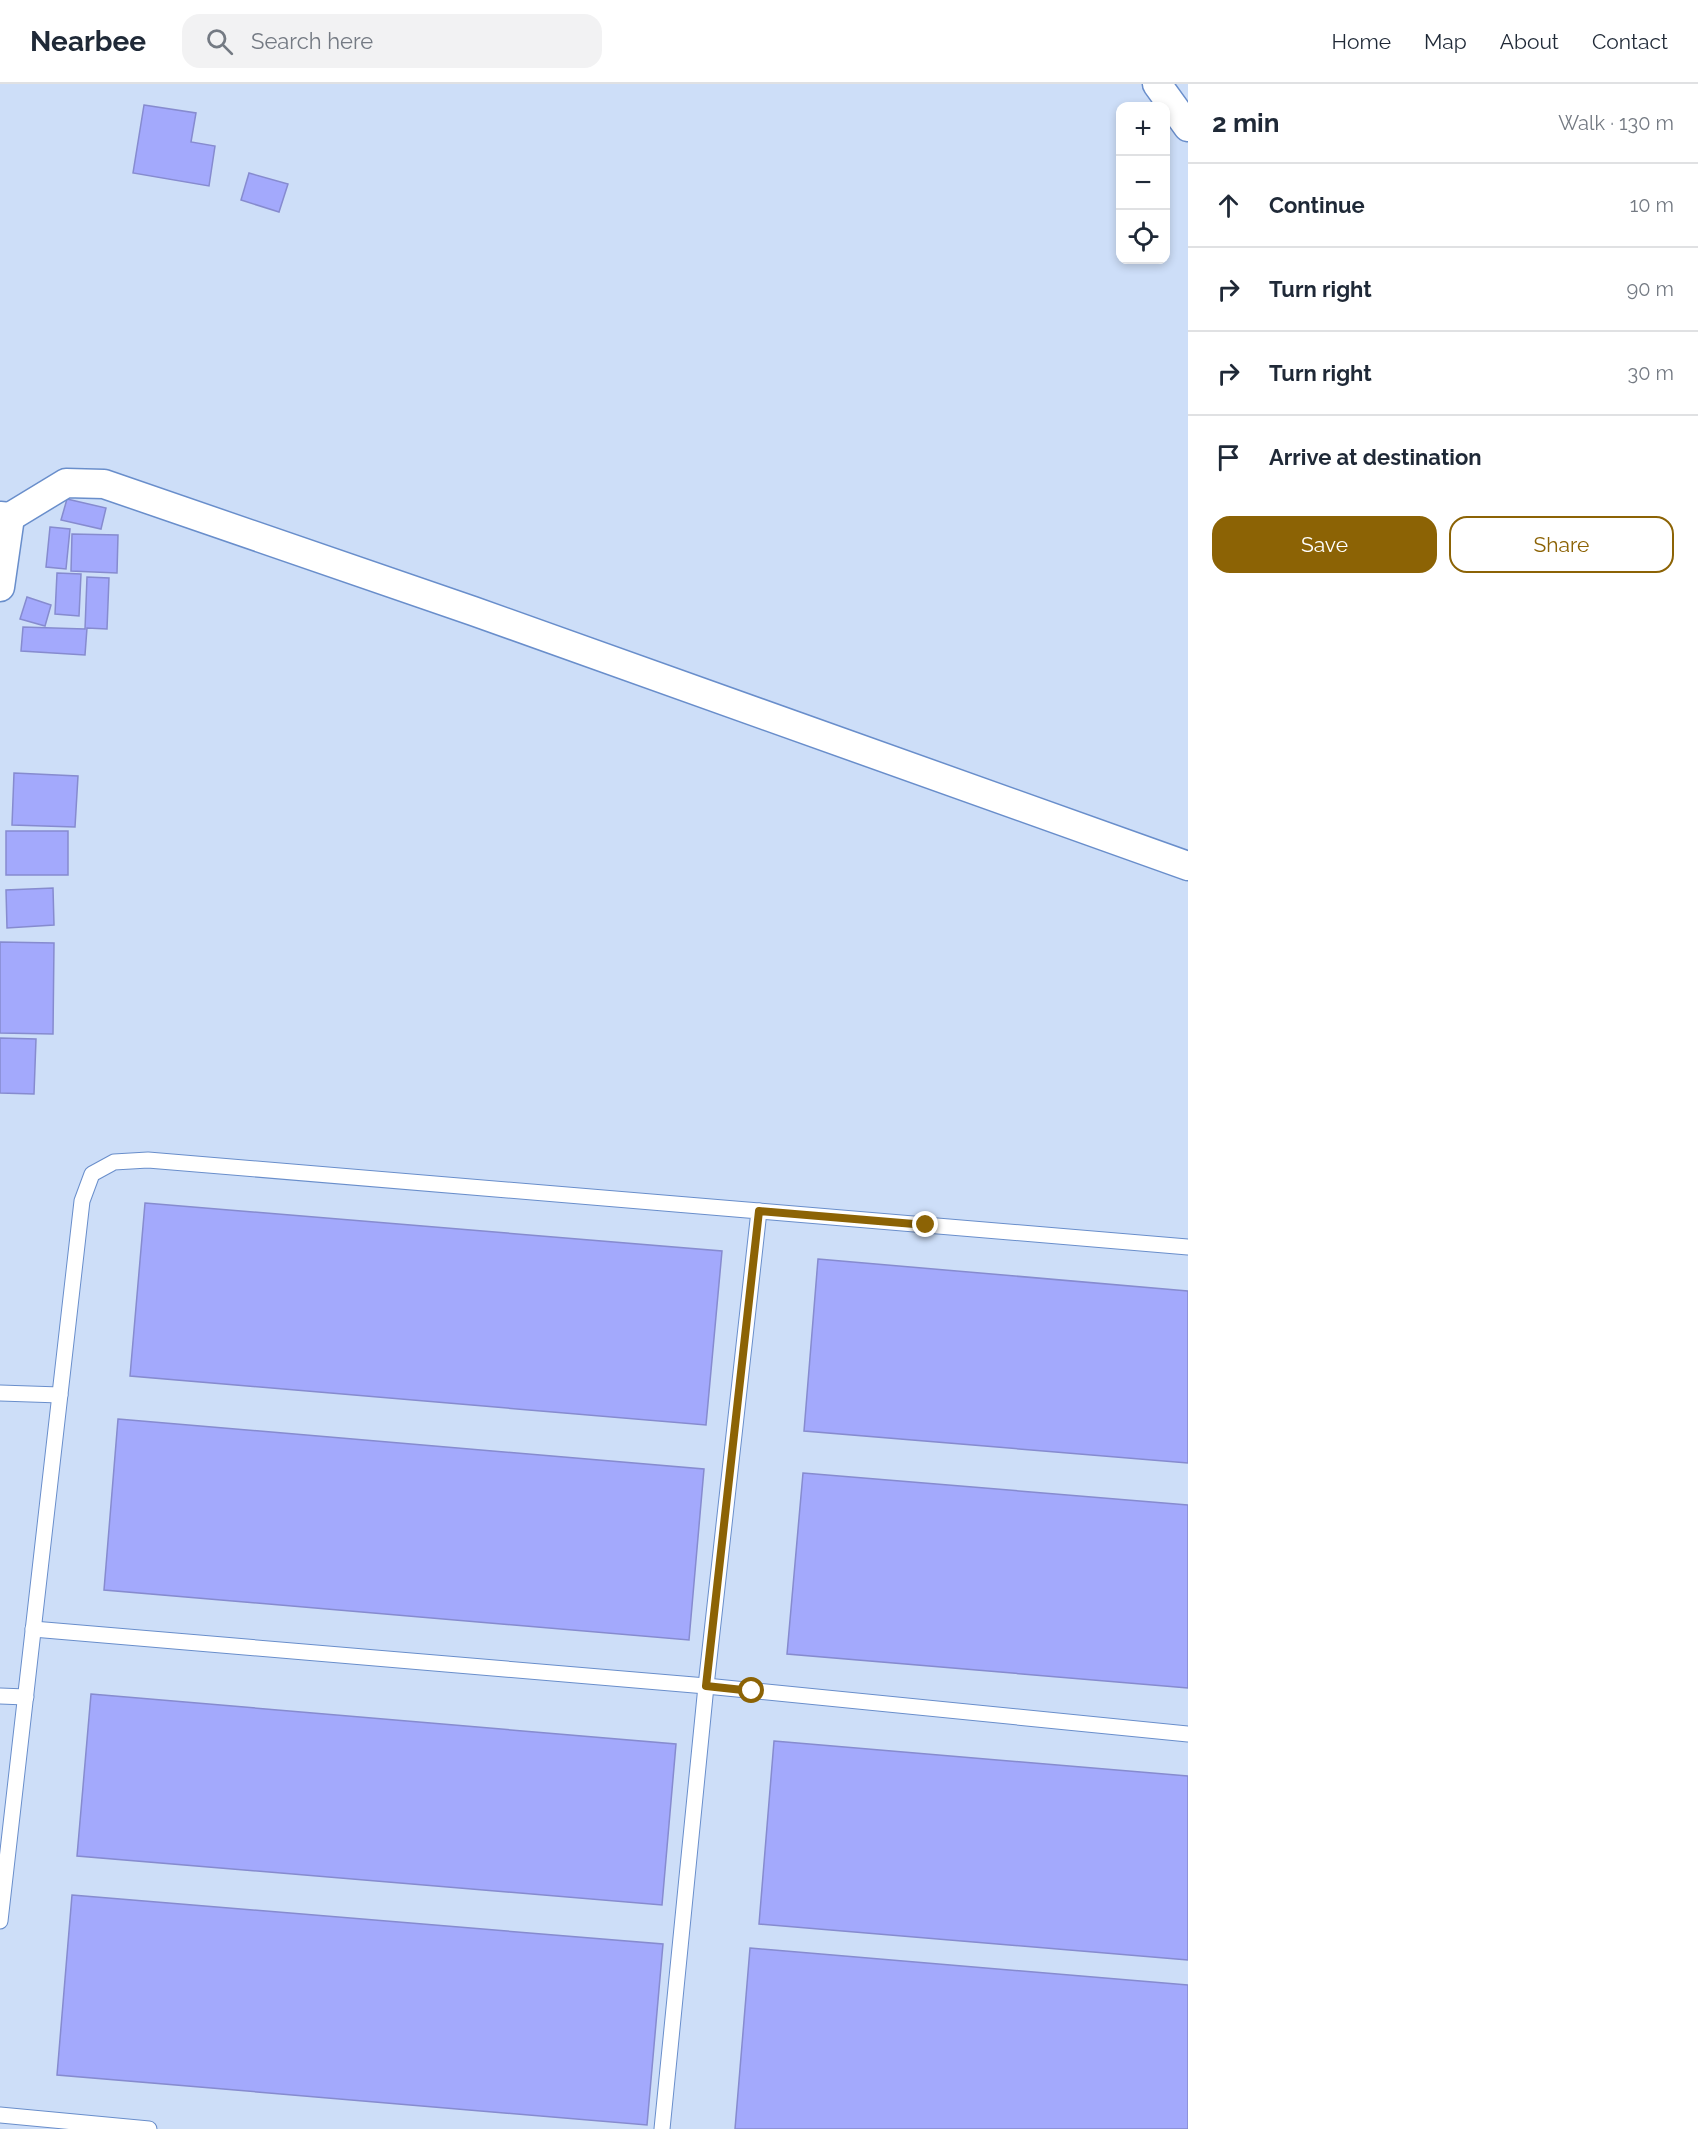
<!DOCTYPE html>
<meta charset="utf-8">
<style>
body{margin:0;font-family:Raleway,sans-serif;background:#f2f2f3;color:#1f2937}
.controls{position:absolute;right:18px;top:18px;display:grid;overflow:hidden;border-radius:12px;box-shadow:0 3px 9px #0003}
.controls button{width:54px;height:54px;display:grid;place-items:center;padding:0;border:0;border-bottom:2px solid #e0e1e3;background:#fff;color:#1f2937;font:30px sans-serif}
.stop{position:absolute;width:18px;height:18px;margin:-14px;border:4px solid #8c6305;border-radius:50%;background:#fff}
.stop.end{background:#8c6305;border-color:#fff;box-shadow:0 2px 6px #0008}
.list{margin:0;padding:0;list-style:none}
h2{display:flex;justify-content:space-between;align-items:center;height:78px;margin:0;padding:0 24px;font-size:26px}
h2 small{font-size:20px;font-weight:400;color:#747a83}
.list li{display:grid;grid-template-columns:39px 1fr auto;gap:18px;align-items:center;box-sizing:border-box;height:84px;padding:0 24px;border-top:2px solid #e0e1e3}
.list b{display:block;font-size:22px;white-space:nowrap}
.list em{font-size:20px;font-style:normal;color:#747a83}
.actions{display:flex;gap:12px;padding:18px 24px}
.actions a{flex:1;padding:14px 0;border:2px solid #8c6305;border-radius:18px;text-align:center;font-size:21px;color:#8c6305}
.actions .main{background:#8c6305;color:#fff}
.icon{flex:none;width:33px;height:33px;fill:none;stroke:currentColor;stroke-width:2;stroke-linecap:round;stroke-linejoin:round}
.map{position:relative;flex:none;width:1188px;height:2045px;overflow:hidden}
header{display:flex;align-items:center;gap:36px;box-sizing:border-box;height:84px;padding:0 30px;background:#fff;border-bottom:2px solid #e0e1e3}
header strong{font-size:28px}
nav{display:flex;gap:33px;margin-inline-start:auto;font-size:21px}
.search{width:420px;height:54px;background:#f2f2f3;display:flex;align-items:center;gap:15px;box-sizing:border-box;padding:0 21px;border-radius:18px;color:#747a83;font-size:22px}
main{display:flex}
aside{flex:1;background:#fff}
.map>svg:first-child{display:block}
.building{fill:#a3a9fc;stroke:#868bcf;stroke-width:1.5}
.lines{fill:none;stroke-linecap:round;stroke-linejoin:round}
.lane-casing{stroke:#698ecb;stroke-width:17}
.street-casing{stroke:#698ecb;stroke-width:31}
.lane{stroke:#fff;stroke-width:15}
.street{stroke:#fff;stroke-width:28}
.route{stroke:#8c6305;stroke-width:8}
</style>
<header>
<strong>Nearbee</strong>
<div class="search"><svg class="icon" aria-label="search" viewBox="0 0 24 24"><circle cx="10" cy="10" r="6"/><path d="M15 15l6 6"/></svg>Search here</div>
<nav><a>Home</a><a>Map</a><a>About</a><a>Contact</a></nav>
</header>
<main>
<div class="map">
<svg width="1188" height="2045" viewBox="0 0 1188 2045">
<rect width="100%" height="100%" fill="#cddef8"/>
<g class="building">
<path d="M144 21 196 29 191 58 215 62 209 102 133 89Z"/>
<path d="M249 89 288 100 279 128 241 116Z"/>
<path d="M67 415 106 424 101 445 61 436Z"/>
<path d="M50 443 70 445 66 485 46 483Z"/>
<path d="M72 450 118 451 117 489 71 487Z"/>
<path d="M57 489 81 490 79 532 55 530Z"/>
<path d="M87 493 109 494 107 545 87 544 85 571 21 567 23 543 85 545Z"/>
<path d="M27 513 51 521 45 542 20 535Z"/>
<path d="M14 689 78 692 75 743 12 741Z"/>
<rect x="6" y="747" width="62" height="44"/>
<path d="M53 804 54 841 7 844 6 806Z"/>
<path d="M0 858 54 859 53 950 0 949Z"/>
<path d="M0 954 36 955 34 1010 0 1009Z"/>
<path d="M145 1119 722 1167 706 1341 130 1292Z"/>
<path d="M818 1175 1188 1207V1379L804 1347Z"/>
<path d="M118 1335 704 1385 689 1556 104 1506Z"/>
<path d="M803 1389 1188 1421V1604L787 1570Z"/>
<path d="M91 1610 676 1660 662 1821 77 1772Z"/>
<path d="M774 1657 1188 1692V1876L759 1840Z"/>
<path d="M72 1811 663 1860 647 2041 57 1991Z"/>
<path d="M750 1864 1188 1901V2045H735Z"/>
</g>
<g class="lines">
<g class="lane-casing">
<g id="lane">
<path d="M759 1127 1188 1163"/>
<path d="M0 1309 60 1311"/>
<path d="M33 1545 706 1602 1188 1650"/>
<path d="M0 1612 26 1613"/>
<path d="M0 1837 82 1117 92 1090 114 1078 148 1076 759 1127 706 1602 662 2045"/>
<path d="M0 2031 149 2045"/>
</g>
</g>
<g class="street-casing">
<g id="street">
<path d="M1157 0 1188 43"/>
<path d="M0 432 10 433 0 503"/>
<path d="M10 433 66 399 104 400 473 527 1188 782"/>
</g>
</g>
<use href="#lane" class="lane"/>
<use href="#street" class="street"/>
</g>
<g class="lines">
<path class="route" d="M752 1607 706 1602 759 1127 926 1141"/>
</g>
</svg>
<div class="controls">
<button>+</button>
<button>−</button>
<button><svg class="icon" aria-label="locate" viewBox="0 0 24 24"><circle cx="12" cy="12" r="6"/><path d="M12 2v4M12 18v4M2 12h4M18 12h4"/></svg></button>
</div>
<div class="stop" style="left:752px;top:1607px"></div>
<div class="stop end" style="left:926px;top:1141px"></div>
</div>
<aside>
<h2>2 min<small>Walk · 130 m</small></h2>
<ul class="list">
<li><svg class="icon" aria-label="ahead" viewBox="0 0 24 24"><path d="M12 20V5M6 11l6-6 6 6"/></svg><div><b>Continue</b></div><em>10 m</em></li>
<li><svg class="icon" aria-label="right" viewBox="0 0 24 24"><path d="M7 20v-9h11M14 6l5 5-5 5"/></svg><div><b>Turn right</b></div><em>90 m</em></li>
<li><svg class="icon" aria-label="right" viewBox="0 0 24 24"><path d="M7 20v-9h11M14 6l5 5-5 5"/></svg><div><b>Turn right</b></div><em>30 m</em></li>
<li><svg class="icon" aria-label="arrive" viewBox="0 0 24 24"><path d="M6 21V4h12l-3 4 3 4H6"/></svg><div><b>Arrive at destination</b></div></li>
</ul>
<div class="actions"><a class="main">Save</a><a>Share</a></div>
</aside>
</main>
